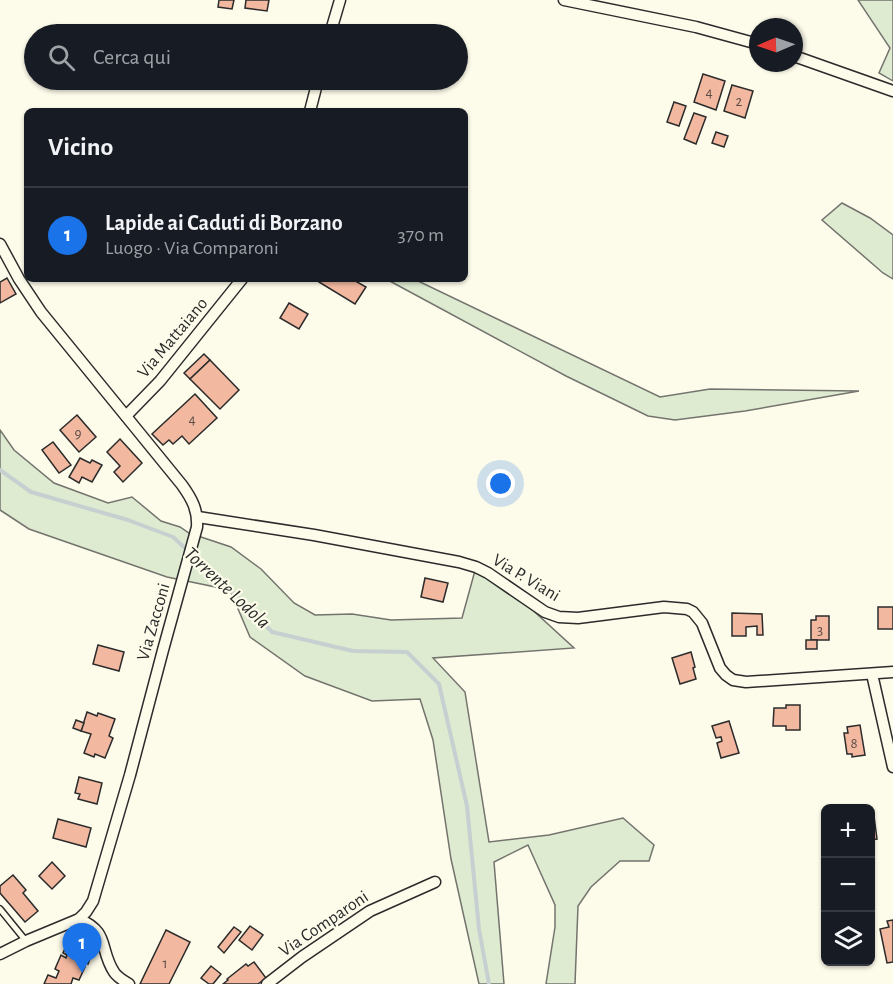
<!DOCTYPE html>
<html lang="it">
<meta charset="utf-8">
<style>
body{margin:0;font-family:"Alegreya Sans",sans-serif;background:#20242c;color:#f1f3f6}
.controls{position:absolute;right:18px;bottom:18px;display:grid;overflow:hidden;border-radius:9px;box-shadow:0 2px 4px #0004}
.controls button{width:54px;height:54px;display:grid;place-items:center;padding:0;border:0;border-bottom:2px solid #363941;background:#171b24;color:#f1f3f6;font:30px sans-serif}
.compass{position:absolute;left:749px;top:18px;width:54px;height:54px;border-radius:50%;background:#171b24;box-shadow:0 2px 4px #0004;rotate:268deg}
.you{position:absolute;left:501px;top:484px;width:21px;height:21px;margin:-15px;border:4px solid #fff;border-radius:50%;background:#1a73e8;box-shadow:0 0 0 9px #1a73e833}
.badge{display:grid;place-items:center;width:39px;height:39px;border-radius:50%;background:#1a73e8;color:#fff;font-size:20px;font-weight:700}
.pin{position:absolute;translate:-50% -50px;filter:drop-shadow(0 2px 3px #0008)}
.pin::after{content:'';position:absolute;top:32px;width:21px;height:18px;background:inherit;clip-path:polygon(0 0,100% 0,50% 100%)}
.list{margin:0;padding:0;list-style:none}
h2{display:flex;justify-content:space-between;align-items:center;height:78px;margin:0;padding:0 24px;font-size:26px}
h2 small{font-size:20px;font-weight:400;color:#9ea1a6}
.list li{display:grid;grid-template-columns:39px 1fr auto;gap:18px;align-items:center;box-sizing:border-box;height:96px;padding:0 24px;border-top:2px solid #363941}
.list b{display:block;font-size:22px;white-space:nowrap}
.list p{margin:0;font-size:20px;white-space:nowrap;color:#9ea1a6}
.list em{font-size:20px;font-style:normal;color:#9ea1a6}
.icon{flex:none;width:33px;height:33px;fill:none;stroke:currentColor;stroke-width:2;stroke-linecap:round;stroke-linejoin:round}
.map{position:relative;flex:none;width:893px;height:984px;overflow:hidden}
.search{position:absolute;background:#171b24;box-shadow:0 2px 4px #0004;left:24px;top:24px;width:444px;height:66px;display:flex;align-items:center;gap:15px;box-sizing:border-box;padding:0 21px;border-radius:33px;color:#9ea1a6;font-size:22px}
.panel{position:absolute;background:#171b24;box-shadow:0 2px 4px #0004;left:24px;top:108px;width:444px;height:174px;border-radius:9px}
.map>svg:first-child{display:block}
.green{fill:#deebd1;stroke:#74746e;stroke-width:1.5}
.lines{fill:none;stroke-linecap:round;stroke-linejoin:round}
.stream{stroke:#c7d0d0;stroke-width:4}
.building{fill:#f2b8a0;stroke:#2b2b2b;stroke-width:1.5}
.lane-casing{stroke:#2b2b2b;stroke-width:8}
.street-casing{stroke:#2b2b2b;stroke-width:13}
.lane{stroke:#fdfbea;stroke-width:5}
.street{stroke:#fdfbea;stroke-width:10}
.labels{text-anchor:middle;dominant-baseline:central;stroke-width:4.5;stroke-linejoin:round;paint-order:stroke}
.number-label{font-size:15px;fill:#5d4e48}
.street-label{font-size:18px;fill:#2b2b2b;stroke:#fdfbea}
.water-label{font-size:20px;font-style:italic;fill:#2b2b2b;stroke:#fdfbea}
</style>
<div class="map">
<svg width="893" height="984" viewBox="0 0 893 984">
<rect width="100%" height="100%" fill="#fdfbea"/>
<g class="green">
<path d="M858 0H893V81L879 73 890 48Z"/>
<path d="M842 203 870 218 893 235V279L883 273 822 220Z"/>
<path d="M386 279H414L660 397 710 389 859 391 745 411 675 420 648 416 566 376Z"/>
<path d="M0 430 14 450 54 483 108 503 132 497 161 521 180 527 189 533 231 547 261 569 294 603 315 615 352 614 391 620 462 618 476 567 502 582 574 648 433 658 465 692 489 842 549 835 623 818 654 845 649 861H620L591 887 578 906 575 984H546L555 927V905L528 845 494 862 504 984H479L451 859 433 740 420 699 372 701 305 676 250 637 230 590 167 577 29 529 0 510Z"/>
</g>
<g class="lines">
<path class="stream" d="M0 470 31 492 128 520 173 537 239 598 272 632 353 651 407 652 439 684 467 806 479 929 489 984"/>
</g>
<g class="building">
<path d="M219 0H234L232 9 218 7Z"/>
<path d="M246 0H269L267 11 245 8Z"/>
<path d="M703 74 725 81 716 110 694 102Z"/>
<path d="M732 85 753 91 745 118 724 111Z"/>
<path d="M674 102 686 106 679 126 667 122Z"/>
<path d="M694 113 706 117 696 144 684 139Z"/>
<path d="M716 132 728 136 724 147 712 143Z"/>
<path d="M7 278 16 294 0 303V282Z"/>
<path d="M314 279H352L366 287 355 304Z"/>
<path d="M289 303 308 314 299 329 280 318Z"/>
<path d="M204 354 210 360 190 379 184 373Z"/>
<path d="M210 360 239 390 220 409 190 379Z"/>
<path d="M195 394 217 418 189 444 182 436 173 444 169 440 163 445 152 434Z"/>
<path d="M77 415 96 437 79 452 60 430Z"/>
<path d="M120 439 142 463 123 482 114 472 120 466 107 452Z"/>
<path d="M53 442 71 465 59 473 42 450Z"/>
<path d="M80 458 90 463 92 460 102 465 92 482 82 477 79 483 69 477Z"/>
<path d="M425 578 448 583 443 602 421 597Z"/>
<rect x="878" y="607" width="15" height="22"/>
<path d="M732 613 762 614 763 635H757V626L746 627V636H732Z"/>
<path d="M816 616H829V640H811V620H816Z"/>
<rect x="806" y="640" width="11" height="9"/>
<path d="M98 645 124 652 119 671 93 664Z"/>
<path d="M691 652 695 667 693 668 696 679 680 684 672 658Z"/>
<path d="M786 705H800V730H786V726H773L774 708H786Z"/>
<path d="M87 712 97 716 98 713 115 719 109 736 113 738 105 758 95 754 94 757 84 753 91 734 81 731Z"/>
<path d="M76 720 84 723 81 731 73 728Z"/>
<path d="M729 721 739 753 721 758 717 743 722 741 721 737 716 738 712 726Z"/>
<path d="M860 725 865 755 852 757V754H847L844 733H848L847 727Z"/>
<path d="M79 777 102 783 97 804 78 799 80 794 75 793Z"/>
<path d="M870 816H874L877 839 870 840Z"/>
<path d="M58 819 91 828 86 847 53 838Z"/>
<path d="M52 862 65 876 52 889 39 876Z"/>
<path d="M13 875 26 890 23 893 38 911 25 922 0 893V886Z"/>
<path d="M893 920V962L887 963 880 929 889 927 887 921Z"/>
<path d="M250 926 263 935 252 950 239 940Z"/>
<path d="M234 927 241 932 224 953 218 947Z"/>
<path d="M166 930 190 942 169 984H140Z"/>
<path d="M76 935 91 942 89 946 94 948 88 964 81 961 79 965 85 967 79 980 73 978 71 984H44L48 975 56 978 59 971 55 969 61 955 66 958 67 955 63 953 68 942 73 944Z"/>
<path d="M254 962 266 978 258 984H223L228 980 227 979 246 964 248 966Z"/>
<path d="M211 966 221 974 213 984H209L201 978Z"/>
</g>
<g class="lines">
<g class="lane-casing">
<path id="lane" d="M0 909 26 941"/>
</g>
<g class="street-casing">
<g id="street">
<path d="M564 0 696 27 758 44"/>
<path d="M330 34 340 0"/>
<path d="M794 56 893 91"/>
<path d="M310 111 318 80"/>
<path d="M0 244 19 279 41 312 182 485C192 499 198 510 197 527L163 650 130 775 93 901 86 912 79 919 26 941 0 954"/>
<path d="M126 416 160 381 242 279"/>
<path d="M198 517 314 535 459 562 476 567 488 573 545 612 559 617 578 618 664 607 687 609 693 612 702 623 720 668 726 675 733 680 746 682 893 672"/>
<path d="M872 674 893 767"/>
<path d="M79 919C110 932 99 949 114 972 117 977 124 981 129 984"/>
<path d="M267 984 302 957 370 911 435 882"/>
</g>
</g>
<use href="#lane" class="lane"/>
<use href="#street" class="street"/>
</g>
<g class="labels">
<g class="number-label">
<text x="709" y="92">4</text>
<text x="739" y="101">2</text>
<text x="192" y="419">4</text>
<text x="78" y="433">9</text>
<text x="820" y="630">3</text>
<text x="854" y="743">8</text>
<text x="165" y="963">1</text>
</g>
<g class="street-label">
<text transform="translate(173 338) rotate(-50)">Via Mattaiano</text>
<text transform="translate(526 578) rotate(31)">Via P. Viani</text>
<text transform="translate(154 622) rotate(-74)">Via Zacconi</text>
<text transform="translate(324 924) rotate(-34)">Via Comparoni</text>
</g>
<g class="water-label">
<text transform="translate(227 588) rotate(43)">Torrente Lodola</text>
</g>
</g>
</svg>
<div class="controls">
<button>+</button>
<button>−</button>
<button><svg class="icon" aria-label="layers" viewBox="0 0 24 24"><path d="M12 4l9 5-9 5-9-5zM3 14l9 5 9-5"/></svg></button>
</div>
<svg class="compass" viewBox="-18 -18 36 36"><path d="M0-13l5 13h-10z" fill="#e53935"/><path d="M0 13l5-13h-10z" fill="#9ea1a6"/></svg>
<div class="you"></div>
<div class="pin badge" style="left:82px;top:973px">1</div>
<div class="search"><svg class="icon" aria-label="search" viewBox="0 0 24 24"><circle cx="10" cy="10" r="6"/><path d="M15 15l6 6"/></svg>Cerca qui</div>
<section class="panel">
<h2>Vicino<small></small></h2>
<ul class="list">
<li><span class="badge">1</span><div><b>Lapide ai Caduti di Borzano</b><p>Luogo · Via Comparoni</p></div><em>370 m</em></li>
</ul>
</section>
</div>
